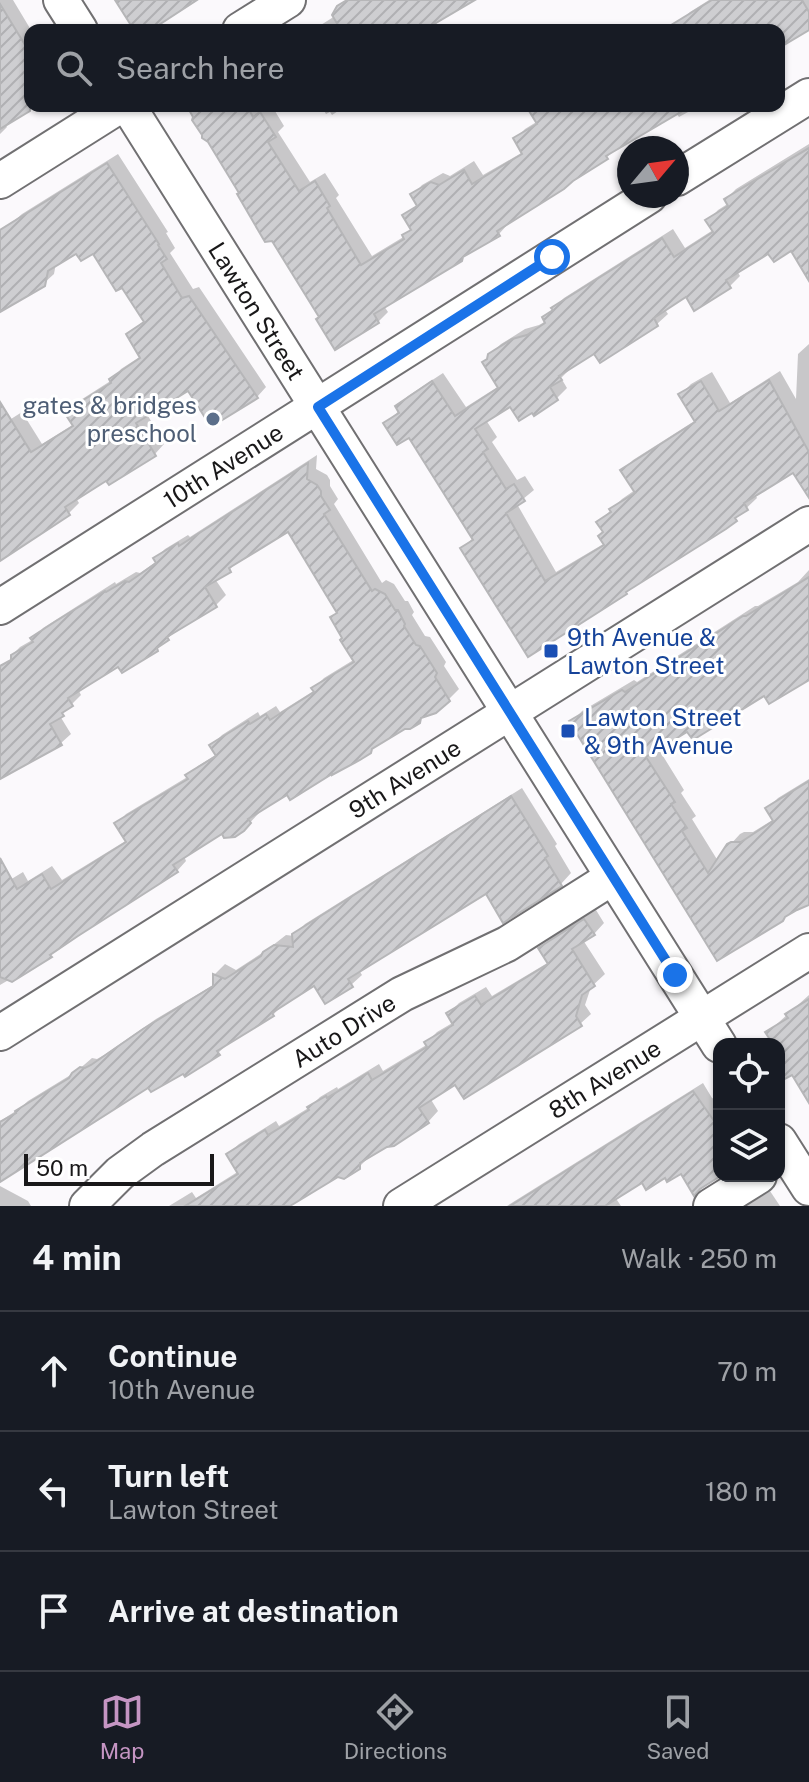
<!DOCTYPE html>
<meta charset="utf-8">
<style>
body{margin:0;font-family:"Public Sans",sans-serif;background:#242831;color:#f1f3f6}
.controls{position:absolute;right:24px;bottom:24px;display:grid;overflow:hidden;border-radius:16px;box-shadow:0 2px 6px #0004}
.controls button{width:72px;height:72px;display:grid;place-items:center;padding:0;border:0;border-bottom:2px solid #363941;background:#171b24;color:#f1f3f6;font:40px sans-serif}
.compass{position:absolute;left:617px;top:136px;width:72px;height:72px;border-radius:50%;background:#171b24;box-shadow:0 2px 6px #0004;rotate:61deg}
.scale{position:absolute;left:24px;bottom:20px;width:190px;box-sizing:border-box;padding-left:8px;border:4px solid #191819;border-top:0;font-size:22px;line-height:28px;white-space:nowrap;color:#191819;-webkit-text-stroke:6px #fff;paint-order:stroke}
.stop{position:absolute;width:24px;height:24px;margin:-18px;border:6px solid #1a73e8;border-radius:50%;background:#fff}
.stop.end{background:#1a73e8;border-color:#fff;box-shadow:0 2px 8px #0008}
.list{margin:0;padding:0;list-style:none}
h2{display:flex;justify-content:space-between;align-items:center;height:104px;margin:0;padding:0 32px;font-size:34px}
h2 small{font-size:26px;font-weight:400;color:#9ea1a6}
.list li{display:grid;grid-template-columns:52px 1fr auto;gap:24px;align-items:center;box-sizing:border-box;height:120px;padding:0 32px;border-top:2px solid #363941}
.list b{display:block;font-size:30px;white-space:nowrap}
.list p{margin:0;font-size:26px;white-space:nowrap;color:#9ea1a6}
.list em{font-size:26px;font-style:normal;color:#9ea1a6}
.icon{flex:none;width:44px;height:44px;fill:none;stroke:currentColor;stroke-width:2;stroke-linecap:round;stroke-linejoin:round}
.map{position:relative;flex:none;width:809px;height:1206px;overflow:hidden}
.search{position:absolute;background:#171b24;box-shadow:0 2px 6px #0004;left:24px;right:24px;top:24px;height:88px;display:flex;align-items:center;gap:20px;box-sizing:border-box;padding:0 28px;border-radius:16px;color:#9ea1a6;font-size:30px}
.sheet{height:464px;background:#171b24}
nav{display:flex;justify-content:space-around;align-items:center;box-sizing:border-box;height:112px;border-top:2px solid #363941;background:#171b24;font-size:22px;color:#9ea1a6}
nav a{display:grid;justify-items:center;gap:4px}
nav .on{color:#c595c3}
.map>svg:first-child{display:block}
.shadow{fill:#0003}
.building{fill:url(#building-hatch);stroke:#b6b6b8;stroke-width:2}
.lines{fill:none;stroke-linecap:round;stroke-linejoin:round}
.minor-casing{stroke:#717072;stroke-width:38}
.minor{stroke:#fff;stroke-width:34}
.route{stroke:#1a73e8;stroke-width:10}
.service-dot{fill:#5c6f8a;stroke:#fff;stroke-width:3}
.transit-dot{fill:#1a4fb4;stroke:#fff;stroke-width:3}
.labels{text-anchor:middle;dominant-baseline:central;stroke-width:6;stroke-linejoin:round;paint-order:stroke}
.street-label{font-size:24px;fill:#191819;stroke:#fff}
.service-label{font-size:24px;fill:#4e5e75;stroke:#fff;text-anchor:end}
.transit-label{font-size:24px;fill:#164399;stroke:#fff;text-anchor:start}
</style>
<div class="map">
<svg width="809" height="1206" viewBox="0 0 809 1206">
<defs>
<pattern id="building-hatch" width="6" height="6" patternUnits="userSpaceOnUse" patternTransform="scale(2)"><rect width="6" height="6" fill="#ceced1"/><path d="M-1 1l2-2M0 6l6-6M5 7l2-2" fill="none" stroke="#b0b0b3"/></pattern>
</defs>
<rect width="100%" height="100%" fill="#fbf9fc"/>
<g class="shadow">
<path d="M0 0H13L31 30 30 106H35L5 124 7 127 0 134Z"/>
<path d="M346 0H473L420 30H313L335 16 339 8Z"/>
<path d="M709 0H809V30L779 45V30H682L680 22 690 12Z"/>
<path d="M199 106H272L284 126 278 132 310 182 325 173 339 195 336 198 372 256 405 236 412 228 405 216 418 204 413 195 422 185 443 173 450 176 474 161 483 175 523 152 515 139 525 129 538 121V106H699L679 117 676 113 616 149 606 158 507 222 508 224 499 234 384 306 388 312 378 322 321 317 241 193Z"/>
<path d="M321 106H346L332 115 330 112 326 114Z"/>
<path d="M809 144V265L791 249 769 251 737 271 740 276 729 287 686 295 664 308 668 314 657 324 600 360 595 352 571 368 561 378 567 388 557 398 534 413 511 404 486 420 497 437 492 442 517 480 525 476 534 490 517 504 556 572 605 543V531L599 522 622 499 635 490 623 470 633 460 696 420 681 394 691 384 712 372 730 403 780 371 796 399 798 354 809 344V473L794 471 755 494 757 498 735 519 529 654 462 548 474 537 409 435 385 423 400 410 397 406 408 396 443 373 466 407 499 386 490 355 501 344 525 329 539 325 546 321 544 318 564 298 673 229 685 248 713 230 708 221 718 210 729 203 726 199 736 189Z"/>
<path d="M118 154 168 232 166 233 175 248 170 253 193 289 199 287 266 387 257 397 189 388 147 414 164 444 155 454 107 478 76 498 79 503 69 513 0 557V426L22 412 42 444 74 424 66 412 76 403 112 380 121 369 141 356 128 334 145 320 123 285 93 251H77L56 263 54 274 43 284 0 310V233L22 214Z"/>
<path d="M317 455 316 469 327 475 330 480V486L338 499 334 504 382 583 386 580 394 584 405 601H408L414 612 412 615 425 636 430 637 446 662 444 666 459 689 449 699 426 714 419 721 405 726 378 743 370 751 288 792 259 811 260 812 243 830 223 832 184 856 186 861 177 871 59 947 50 956 0 985V886L23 872 28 881 52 866 62 880 127 840 117 824 126 814 189 776 198 766 217 754 212 745 222 735 258 712 260 716 276 706 280 712 315 690 314 688 324 678 355 659 339 611 288 529 239 560 229 570 215 579 226 595 216 605 178 629 156 649 119 664 78 689 81 695 60 716 71 734 61 743 0 777V669L13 661 10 657 20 647 34 639 43 628 115 582 116 584 136 572 140 573 157 561 155 559 165 549 188 535 190 537Z"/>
<path d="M809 570V677L765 693 688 729 658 748 684 790 681 793 696 816 692 819 718 861 729 846 740 834 744 832H753L774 819 768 808 778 798 809 779V903L796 908 718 958 572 722 582 711 634 680 637 682 755 606H758L798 582Z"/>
<path d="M522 788 557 844 555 846 571 873 561 884 504 920 487 892 359 970 362 975 351 985 315 984 283 1004 273 1015 229 1043 218 1053 149 1086 0 1180V1121L19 1109 28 1101 77 1071 92 1058 97 1059 104 1055 156 1019 215 984V974L225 964 236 970 268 949 286 935 294 936 305 924Z"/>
<path d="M596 910 604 923 594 934 583 940 605 974 591 987 585 1005 591 1014 580 1024 456 1082 430 1098 438 1111 428 1122 386 1145 370 1156 359 1167 337 1175 286 1206H169L192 1192 196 1198 239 1171 228 1154 239 1144 276 1121 279 1126 310 1107 320 1097 337 1087 338 1089 379 1064 383 1071 428 1044 427 1042 437 1032 454 1022 448 1014 459 1003 486 987 492 996 549 962 541 948 551 938Z"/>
<path d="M809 995V1097L792 1073 779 1080V1058L783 1055 779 1050V1044H775L768 1032Z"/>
<path d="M703 1083 712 1098 715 1099 718 1104 719 1159 681 1171 642 1180 615 1197 621 1206H507Z"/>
<path d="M0 1186 28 1201 31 1206H0Z"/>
<path d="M770 1191 780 1206H746Z"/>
</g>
<g class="building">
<path d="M115 0H197L151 30H134Z"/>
<path d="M347 0H475L424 30H341L332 15 337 6Z"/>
<path d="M712 0H802L809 12V30L779 48V30H663Z"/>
<path d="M0 4 30 53V111L0 129Z"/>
<path d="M187 106H247L253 117 260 112 276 137 268 142 299 191 315 181 330 206 327 208 361 265 404 239 402 235 411 230 402 215 417 206 410 194 431 182 439 185 464 170 472 184 522 154 513 138 537 124 526 106H691L606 156 608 159 573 181 564 189 497 231 500 236 463 257 462 261 374 314 379 323 335 350 316 319 319 317 272 241 265 242 237 194 239 193 208 142 202 138V135L192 120 193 117Z"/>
<path d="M809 148V281L791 251 774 262 768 254 726 280 731 288 694 311 686 297 654 318 658 326 600 363 594 354 559 376 562 380 550 387 558 400 534 416 532 413 519 421 510 407 475 429 488 449 483 452 506 489 514 484 525 501 506 513 545 581 604 545 598 536 603 532 596 522 611 512 609 509 635 493 620 470 695 422 678 394 701 381 719 411 769 380 809 452V498L793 473 744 503 748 510 735 518 737 521 726 529 626 592 627 594 528 657 460 548 473 540 409 438 397 445 383 423 399 413 395 406 432 381 455 416 498 388 482 362 487 359 488 354 512 339 527 335 545 323 542 317 553 310 551 308 662 238 674 257 713 232 705 220 728 206 724 199Z"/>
<path d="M107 163 159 244 158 245 167 259 161 263 182 298 189 296 258 398 211 427 188 391 136 423 156 456 109 485 106 481 65 507 70 515 0 561V402L31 452 73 426 64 412 111 383 109 379 140 358 126 334 144 322 122 288 116 291 93 254 81 261 76 254 48 271 45 286 0 312V230Z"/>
<path d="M308 463 307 479 317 485 321 491V496L330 510 324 514 372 591 375 589 385 594 395 610H398L405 624 404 626 416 645 420 646 437 673 435 677 450 701 436 713 421 718 420 723 410 729H405L372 749 371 753 360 760 332 775V774L290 800 287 795 248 819 251 823 244 831 235 837 224 838 222 834 173 865 178 872 78 936 50 955 52 957 12 982 0 977V858L17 889 42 874 51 889 126 842 114 823 188 779 185 775 216 756 209 745 248 721 250 724 266 714 270 720 314 692 311 688 354 662 340 640 342 638 330 617 337 613 288 532 229 568 231 572 205 587 217 607 167 637 169 640 157 648 158 651 122 673 118 667 68 698 73 706 62 713 64 716 50 724 62 745 0 779V666L11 660V655L33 642 30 638 56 621 105 591 106 592 125 581 129 582 156 563 153 558 178 543 179 546Z"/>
<path d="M809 577V680L769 704 764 696 693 740 687 732 646 757 675 802 671 804 687 828 682 831 708 873 727 844 731 842H741L773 821 765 808 809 781V905L797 910 785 917 783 921 717 961 569 721 622 690 625 692 743 616H746Z"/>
<path d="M511 796 548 856 545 858 562 886 503 923 486 894 348 979 353 987 325 1004 314 986 272 1013 274 1016 217 1051 220 1055 185 1077 183 1074 151 1092 148 1088 0 1182V1122L16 1113 15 1111 69 1078 72 1073 80 1067 85 1068 91 1065 143 1029 213 986V974L225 979 261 956 263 952 274 945 293 947 292 934Z"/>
<path d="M584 919 595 935 572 949 595 986 582 995 576 1016 582 1026 464 1099 455 1085 419 1108 429 1123 394 1146 387 1147 360 1163V1169L344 1179 338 1177 290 1206H185L238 1174 226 1154 265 1130 268 1135 309 1110 307 1107 326 1096 327 1098 368 1073 372 1080 427 1047 424 1042 453 1025 446 1013 475 996 481 1005 548 964 538 948Z"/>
<path d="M809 999V1103L792 1075 779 1082V1061L783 1059 779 1053V1044H773L765 1032 788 1018 785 1014Z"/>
<path d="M693 1091 719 1128V1177L700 1189 694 1196 681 1174 667 1182 665 1178 646 1190 642 1183 605 1206H510Z"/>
</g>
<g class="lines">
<g class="minor-casing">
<g id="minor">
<path d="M61 0 80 30"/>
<path d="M240 30 288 0"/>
<path id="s1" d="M128 106 719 1045"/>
<path d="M677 178 809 96"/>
<path d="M0 181 119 106"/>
<path id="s2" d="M0 607 649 196"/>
<path id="s3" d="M0 1033 809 524"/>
<path d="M779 1141 809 1188"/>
<path id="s4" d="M87 1206 120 1173 153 1149 402 994 507 944 613 877"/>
<path id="s5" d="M401 1206 809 951"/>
<path d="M711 1206 759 1176"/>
</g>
</g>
<use href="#minor" class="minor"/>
</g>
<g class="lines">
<path class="route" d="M552 257 318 407 675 975"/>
</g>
<circle class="service-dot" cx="213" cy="419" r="8"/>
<g class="transit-dot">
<rect x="543" y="643" width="16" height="16" rx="4"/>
<rect x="560" y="723" width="16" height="16" rx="4"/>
</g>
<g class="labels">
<g class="street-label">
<text stroke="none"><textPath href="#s1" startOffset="242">Lawton Street</textPath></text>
<text stroke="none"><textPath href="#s2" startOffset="264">10th Avenue</textPath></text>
<text stroke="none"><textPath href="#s3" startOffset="478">9th Avenue</textPath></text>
<text stroke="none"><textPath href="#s4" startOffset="312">Auto Drive</textPath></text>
<text stroke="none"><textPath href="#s5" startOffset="240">8th Avenue</textPath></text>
</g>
<g class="service-label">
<text x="197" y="405">gates &amp; bridges<tspan x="197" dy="28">preschool</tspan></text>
</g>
<g class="transit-label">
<text x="567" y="637">9th Avenue &amp;<tspan x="567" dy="28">Lawton Street</tspan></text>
<text x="584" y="717">Lawton Street<tspan x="584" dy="28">&amp; 9th Avenue</tspan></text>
</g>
</g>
</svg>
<div class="controls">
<button><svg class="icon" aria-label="locate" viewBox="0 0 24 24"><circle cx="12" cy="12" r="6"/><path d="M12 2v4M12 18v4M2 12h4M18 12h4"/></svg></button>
<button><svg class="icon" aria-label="layers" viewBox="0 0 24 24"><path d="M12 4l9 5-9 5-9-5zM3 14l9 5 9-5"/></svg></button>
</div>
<svg class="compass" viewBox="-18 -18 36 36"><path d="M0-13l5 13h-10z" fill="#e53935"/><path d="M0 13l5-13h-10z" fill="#9ea1a6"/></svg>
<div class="scale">50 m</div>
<div class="stop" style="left:552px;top:257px"></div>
<div class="stop end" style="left:675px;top:975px"></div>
<div class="search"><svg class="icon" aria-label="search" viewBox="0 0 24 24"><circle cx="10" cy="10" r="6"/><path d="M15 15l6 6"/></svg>Search here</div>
</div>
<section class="sheet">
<h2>4 min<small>Walk · 250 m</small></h2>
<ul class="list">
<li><svg class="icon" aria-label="ahead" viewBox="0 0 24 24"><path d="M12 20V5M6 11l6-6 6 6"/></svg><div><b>Continue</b><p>10th Avenue</p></div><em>70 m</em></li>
<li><svg class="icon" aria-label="left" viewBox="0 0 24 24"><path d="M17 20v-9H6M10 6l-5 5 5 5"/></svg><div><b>Turn left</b><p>Lawton Street</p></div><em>180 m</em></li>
<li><svg class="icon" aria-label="arrive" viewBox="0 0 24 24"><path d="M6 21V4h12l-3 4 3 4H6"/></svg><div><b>Arrive at destination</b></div></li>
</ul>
</section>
<nav>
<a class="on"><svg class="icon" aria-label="map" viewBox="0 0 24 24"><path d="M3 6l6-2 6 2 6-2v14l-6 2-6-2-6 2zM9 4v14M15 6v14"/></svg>Map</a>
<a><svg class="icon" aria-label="directions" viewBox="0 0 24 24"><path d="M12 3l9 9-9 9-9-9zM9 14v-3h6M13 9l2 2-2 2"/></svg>Directions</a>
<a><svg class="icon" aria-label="saved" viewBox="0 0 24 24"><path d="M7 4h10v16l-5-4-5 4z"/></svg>Saved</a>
</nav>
